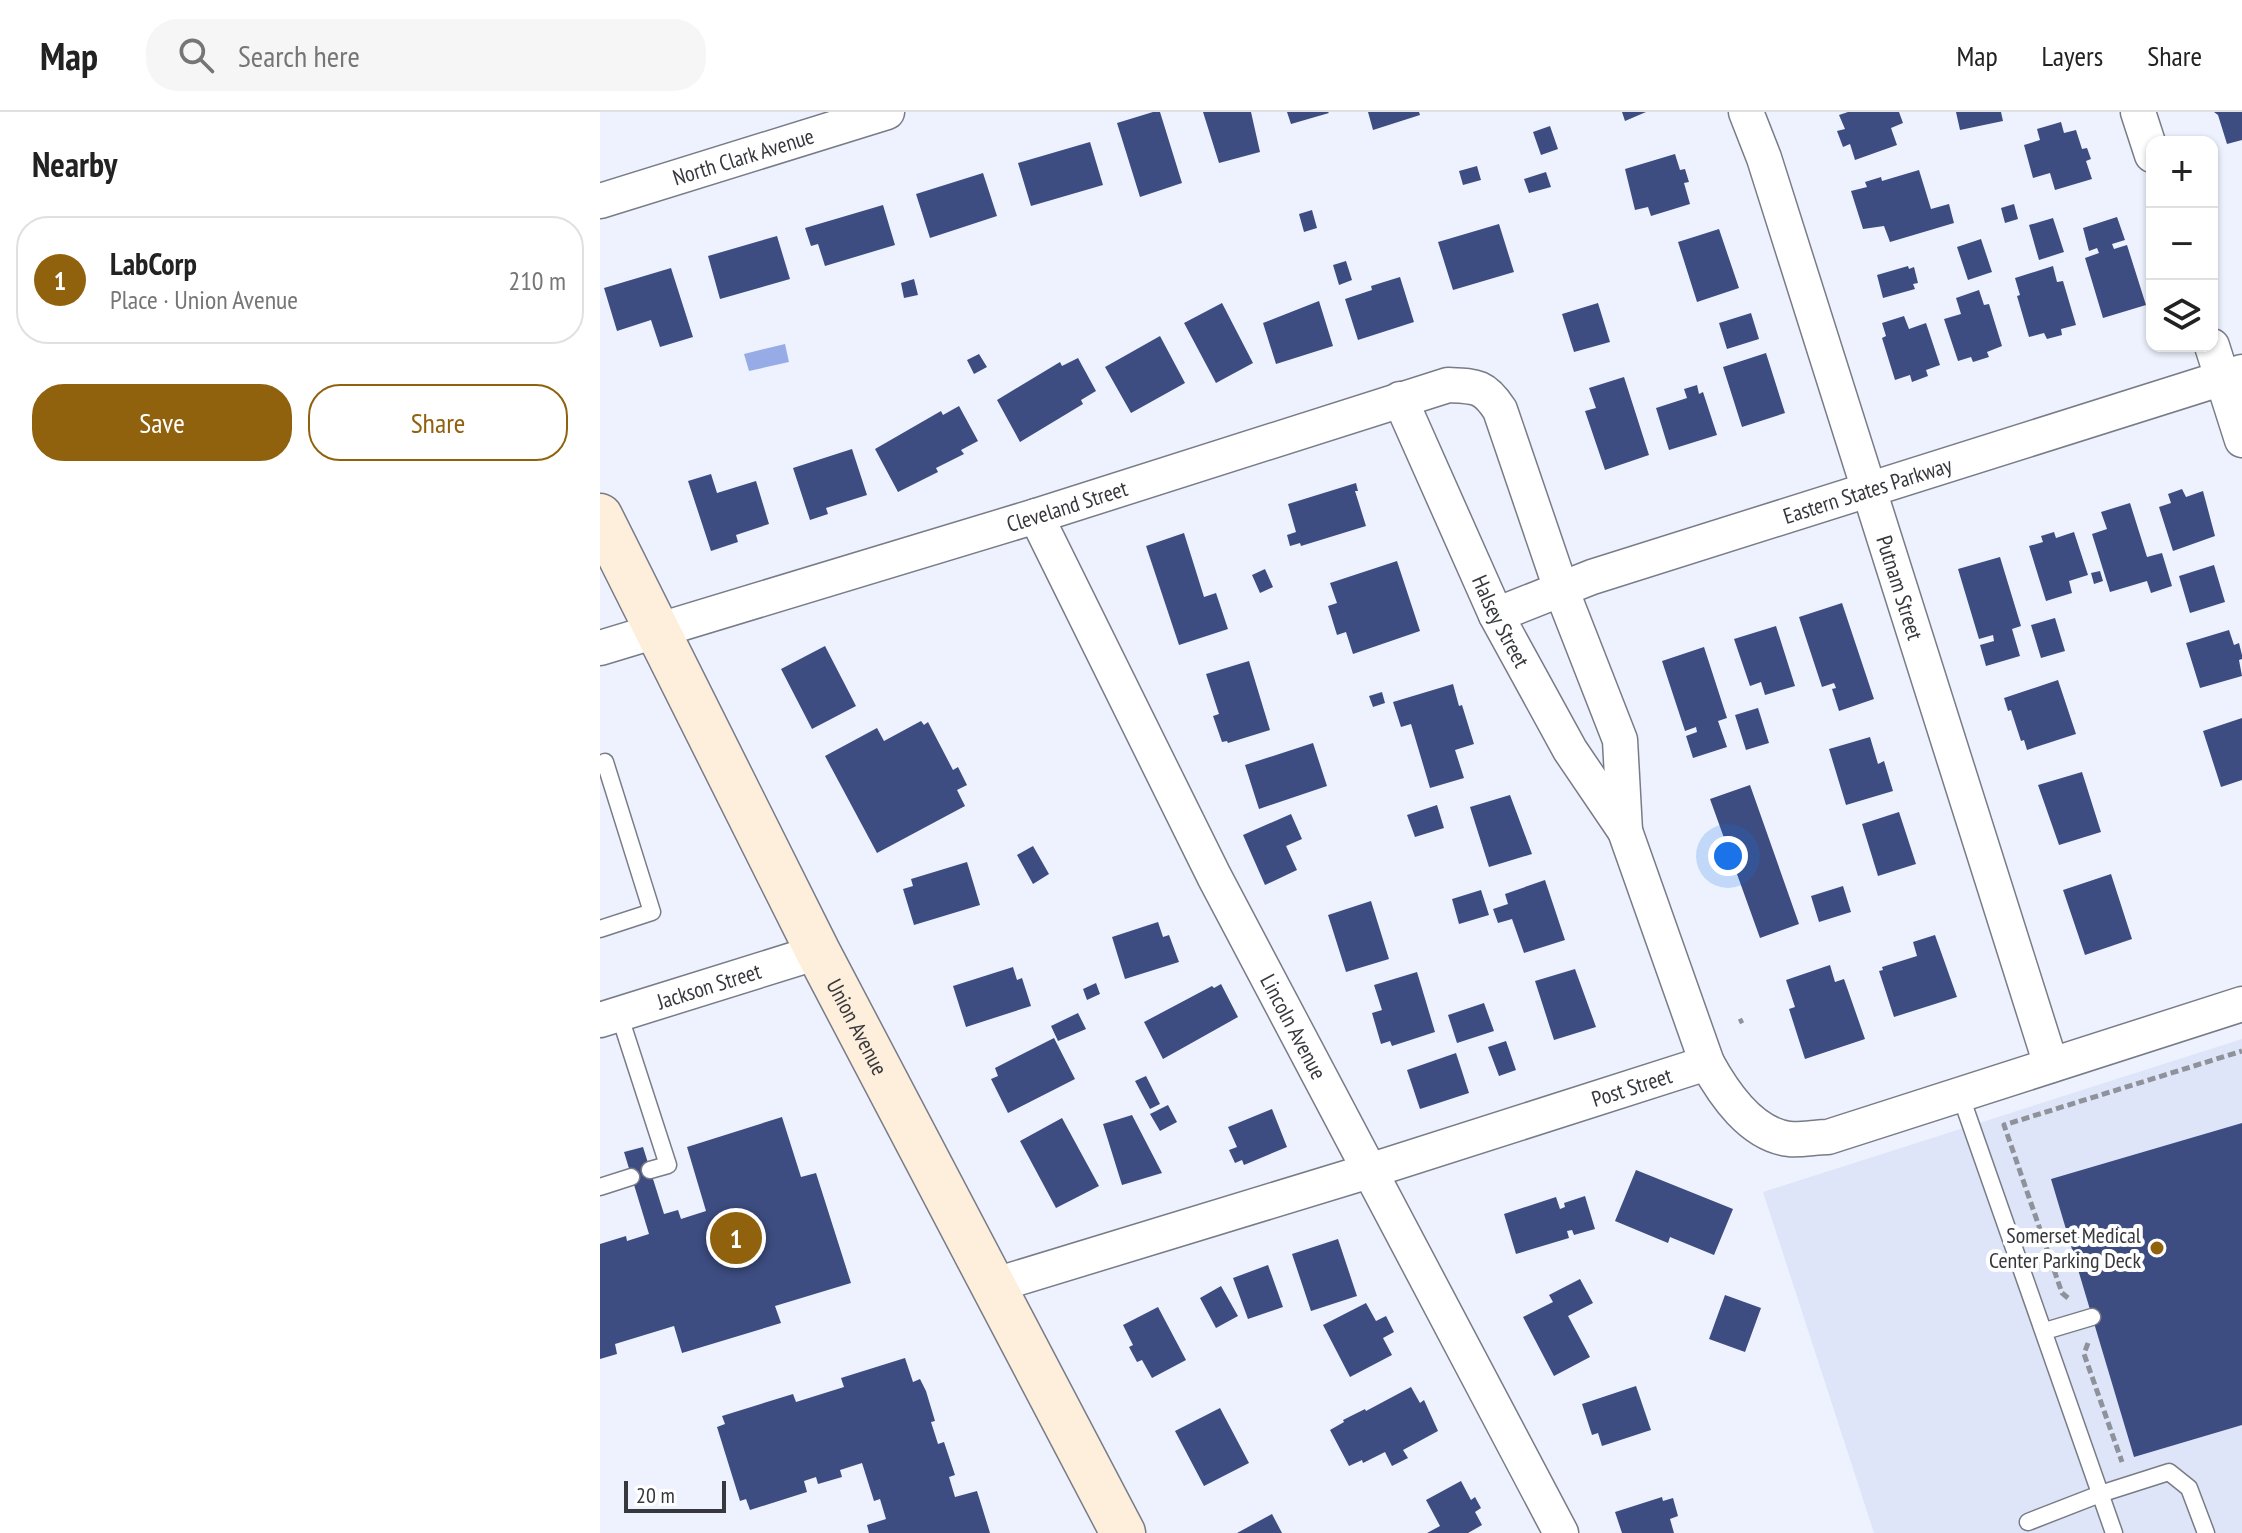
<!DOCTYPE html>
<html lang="en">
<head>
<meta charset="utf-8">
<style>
	body { margin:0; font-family:"PT Sans Narrow",sans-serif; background:#f6f6f6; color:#222 }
	.controls { position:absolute; right:24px; top:24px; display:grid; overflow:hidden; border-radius:16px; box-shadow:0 2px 6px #0004 }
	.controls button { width:72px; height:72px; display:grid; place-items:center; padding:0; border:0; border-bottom:2px solid #e0e0e0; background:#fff; color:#222; font:40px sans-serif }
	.scale { position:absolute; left:24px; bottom:20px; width:102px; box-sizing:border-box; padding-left:8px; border:4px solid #37383d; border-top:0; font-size:22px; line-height:28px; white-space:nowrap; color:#37383d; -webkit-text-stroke:6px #fff; paint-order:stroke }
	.you { position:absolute; left:1128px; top:744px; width:28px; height:28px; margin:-20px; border:6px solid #fff; border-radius:50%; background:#1a73e8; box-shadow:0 0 0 12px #1a73e833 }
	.badge { display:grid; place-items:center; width:52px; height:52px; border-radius:50%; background:#91620e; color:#fff; font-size:26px; font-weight:700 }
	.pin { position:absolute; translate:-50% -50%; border:4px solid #fff; box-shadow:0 2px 8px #0006 }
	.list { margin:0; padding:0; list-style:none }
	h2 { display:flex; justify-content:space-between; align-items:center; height:104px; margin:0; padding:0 32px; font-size:34px }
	h2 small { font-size:26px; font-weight:400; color:#767676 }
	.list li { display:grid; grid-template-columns:52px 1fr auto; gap:24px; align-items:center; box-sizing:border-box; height:128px; margin:0 16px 16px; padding:0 16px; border:2px solid #e0e0e0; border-radius:32px }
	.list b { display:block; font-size:30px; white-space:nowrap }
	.list p { margin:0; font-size:26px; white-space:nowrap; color:#767676 }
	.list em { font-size:26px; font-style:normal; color:#767676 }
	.actions { display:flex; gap:16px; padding:24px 32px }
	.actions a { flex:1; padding:18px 0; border:2px solid #91620e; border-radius:32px; text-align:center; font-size:28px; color:#91620e }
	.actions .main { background:#91620e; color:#fff }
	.icon { flex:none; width:44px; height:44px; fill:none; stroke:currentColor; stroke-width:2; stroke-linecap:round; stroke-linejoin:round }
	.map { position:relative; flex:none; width:1642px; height:1421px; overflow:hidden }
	header { display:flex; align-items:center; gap:48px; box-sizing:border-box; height:112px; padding:0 40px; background:#fff; border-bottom:2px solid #e0e0e0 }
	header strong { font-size:38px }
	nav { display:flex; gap:44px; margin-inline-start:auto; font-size:28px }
	.search { width:560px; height:72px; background:#f6f6f6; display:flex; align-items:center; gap:20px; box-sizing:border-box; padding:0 28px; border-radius:32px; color:#767676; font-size:30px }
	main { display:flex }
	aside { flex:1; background:#fff }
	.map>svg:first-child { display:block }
	.built { fill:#dee5f8 }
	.water { fill:#97ace7 }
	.building { fill:#3d4d81 }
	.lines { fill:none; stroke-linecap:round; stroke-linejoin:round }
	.lane-casing { stroke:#787c87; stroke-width:19 }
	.street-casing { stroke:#787c87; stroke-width:37 }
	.secondary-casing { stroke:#787c87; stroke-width:47 }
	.path { stroke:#8f929a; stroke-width:5; stroke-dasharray:8 4; stroke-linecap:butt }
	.lane { stroke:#fff; stroke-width:16 }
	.street { stroke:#fff; stroke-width:34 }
	.secondary { stroke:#fdefdb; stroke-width:44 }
	.poi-dot { fill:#91620e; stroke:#fff; stroke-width:3 }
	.labels { text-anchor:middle; stroke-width:8; stroke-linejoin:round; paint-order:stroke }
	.street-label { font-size:22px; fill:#37383d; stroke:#fff }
	.poi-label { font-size:22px; fill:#37383d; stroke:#fff; text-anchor:end }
</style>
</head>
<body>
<header>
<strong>Map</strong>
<div class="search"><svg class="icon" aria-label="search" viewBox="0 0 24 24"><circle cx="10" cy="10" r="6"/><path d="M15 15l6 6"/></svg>Search here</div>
<nav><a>Map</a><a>Layers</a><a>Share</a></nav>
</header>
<main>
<aside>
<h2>Nearby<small></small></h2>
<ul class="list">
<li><span class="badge">1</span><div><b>LabCorp</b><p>Place · Union Avenue</p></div><em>210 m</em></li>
</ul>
<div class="actions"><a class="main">Save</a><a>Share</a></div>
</aside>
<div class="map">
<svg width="1642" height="1421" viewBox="0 0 1642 1421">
	<rect width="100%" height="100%" fill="#edf2fe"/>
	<path class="built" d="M1642 927V1421H1274L1163 1080Z"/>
	<path class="water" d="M185 232 189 250 149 259 144 242Z"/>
	<path class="building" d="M553 0H560L582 71 540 85 517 11Z
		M603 0H651L660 40 619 51Z
		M687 0H728L729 1 691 12Z
		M768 0H819L820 3 773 18Z
		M1022 0H1046L1025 9Z
		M1248 0H1299L1303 11 1291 16 1297 33 1255 48 1250 32 1243 35 1237 19 1245 17 1239 3Z
		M1356 0H1401L1403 9 1360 18Z
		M1614 0H1642V28L1627 32 1618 3Z
		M1461 10 1464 21 1476 18 1482 37 1487 36 1491 47 1486 49 1492 67 1455 78 1450 61 1433 66 1424 33 1440 28 1437 17Z
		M950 14 958 37 941 43 933 20Z
		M490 30 503 73 431 94 418 51Z
		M1075 42 1080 58 1085 57 1089 70 1084 71 1090 92 1051 104 1048 95 1035 98 1025 57Z
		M877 54 881 68 863 73 859 59Z
		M1319 58 1331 97 1349 92 1354 111 1290 130 1284 114 1263 117 1251 79 1267 75 1265 70 1281 65 1282 69Z
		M946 60 951 75 929 81 924 67Z
		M383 61 397 104 330 126 316 82Z
		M1414 92 1418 107 1405 111 1401 96Z
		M283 93 295 133 225 154 218 132 211 134 205 116Z
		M712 98 717 116 704 120 699 102Z
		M1517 105 1525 128 1512 132 1514 137 1527 133 1546 193 1503 206 1485 146 1499 141 1497 136 1489 139 1483 116Z
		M1453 106 1464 140 1439 148 1429 113Z
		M899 112 914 160 853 178 838 130Z
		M1119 117 1139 176 1097 190 1078 130Z
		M177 124 190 167 120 187 108 144Z
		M1381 127 1392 160 1368 168 1357 135Z
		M746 149 752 168 739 173 733 153Z
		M1308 154 1309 157 1314 155 1318 171 1313 172 1315 177 1283 186 1277 163Z
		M1453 154 1457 170 1463 169 1476 213 1461 217 1462 223 1447 227 1444 221 1429 225 1417 184 1420 183 1415 166Z
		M71 156 93 225 60 235 51 208 17 219 4 176Z
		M800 165 814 210 758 228 745 187 772 178 771 174Z
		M314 167 318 183 304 186 301 171Z
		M1379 178 1384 193 1389 192 1402 234 1387 240 1389 245 1373 250 1371 245 1358 249 1344 207 1361 202 1356 186Z
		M719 189 733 234 676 252 663 211Z
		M622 191 653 251 616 271 584 211Z
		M998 191 1010 230 974 240 962 202Z
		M1151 201 1159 227 1127 237 1119 211Z
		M1304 204 1309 217 1326 211 1340 253 1326 258 1328 264 1312 270 1310 263 1295 268 1282 226 1286 224 1282 211Z
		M560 224 585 271 531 301 505 255Z
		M1166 241 1185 301 1142 315 1123 255Z
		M379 242 387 255 374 262 367 248Z
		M478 246 496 279 481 288 483 292 420 330 397 288 460 250 462 254Z
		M1024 265 1049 343 1005 358 985 299 996 296 989 276Z
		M1097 273 1099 282 1103 280 1117 323 1069 338 1056 296 1087 286 1084 277Z
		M359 294 378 329 361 338 364 342 336 356 338 360 298 380 275 337 341 299 343 303Z
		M252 337 267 383 226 396 228 402 210 408 193 356Z
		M111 362 117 381 156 369 169 412 136 423 138 430 111 439 88 369Z
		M756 371 758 379H755L766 414 701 434 700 431 690 434 687 423 696 420 688 392Z
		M1582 377 1586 385 1603 379 1615 424 1573 439 1559 395 1571 391 1568 382Z
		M1530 391 1547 445 1562 441 1572 474 1551 481 1547 469 1510 480 1492 422 1507 417 1501 400Z
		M1454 420 1456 426 1474 420 1488 463 1469 469 1472 481 1446 489 1429 434 1443 430 1441 424Z
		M584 421 604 485 616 481 628 517 579 533 546 434Z
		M1400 445 1421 514 1412 517 1420 544 1386 554 1380 533 1394 529 1393 523 1379 527 1358 457Z
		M797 449 820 519 753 542 746 520 737 523 728 494 737 491 730 471Z
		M1614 453 1625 490 1590 501 1579 464Z
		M665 457 673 475 660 481 652 463Z
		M1500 459 1503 469 1494 472 1491 461Z
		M1242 491 1274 587 1239 599 1232 577 1236 576 1234 571 1222 575 1199 505Z
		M1455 506 1465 539 1441 546 1431 513Z
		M1176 514 1195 574 1165 583 1161 570 1150 574 1134 527Z
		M1629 518 1634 533 1639 531 1642 543V547L1639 548 1642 564 1600 576 1586 531Z
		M225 534 256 594 212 617 181 557Z
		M1104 535 1127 606 1118 609 1127 635 1093 646 1086 624 1097 620 1096 615 1085 619 1062 549Z
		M649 549 670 618 628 631 627 629 622 630 613 604 619 602 606 562Z
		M1458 568 1476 622 1427 638 1424 628 1421 629 1411 598 1408 599 1404 586Z
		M853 572 859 594 862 593 874 632 855 638 864 666 830 676 811 612 801 615 793 590Z
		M782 580 785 591 773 595 769 584Z
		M1158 596 1169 631 1146 638 1135 603Z
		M1642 606V668L1621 675 1603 619Z
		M321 609 324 613 328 610 353 658 358 655 367 673 357 678 365 694 277 741 225 644 277 616 284 629Z
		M1270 625 1278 652 1284 649 1293 679 1246 693 1229 637Z
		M713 631 727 674 659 697 645 653Z
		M1482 660 1501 720 1459 733 1438 673Z
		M1150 673 1199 812 1160 826 1110 687Z
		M910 683 932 742 889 755 870 695Z
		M837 693 844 716 815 725 807 703Z
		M1299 700 1316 752 1278 764 1262 712Z
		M691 702 702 727 686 734 697 758 665 773 643 723Z
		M433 734 449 762 433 772 417 743Z
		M367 750 380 793 314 813 303 777 313 774 311 767Z
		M1511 762 1532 827 1485 843 1463 778Z
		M945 768 965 828 924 841 912 807 898 811 893 797 908 792 905 782Z
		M1243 774 1251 800 1219 810 1211 784Z
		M881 778 889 803 859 812 852 787Z
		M771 789 789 847 746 860 728 803Z
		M558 810 563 825 569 823 579 850 525 867 512 825Z
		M1335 823 1357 885 1294 905 1279 859 1283 858 1282 855 1317 844 1313 830Z
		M1230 853 1235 870 1244 867 1265 927 1205 947 1189 897 1195 895 1186 868Z
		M413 855 417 868 422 866 431 894 366 915 353 874Z
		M975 857 996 915 954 928 935 869Z
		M817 860 835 920 792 934 790 929 781 932 772 901 782 898 774 873Z
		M496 871 500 882 487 888 483 877Z
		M621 872 638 905 563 947 544 910 612 874 614 876Z
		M884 891 894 919 857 931 848 903Z
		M478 901 486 917 458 929 451 914Z
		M454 926 475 967 408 1001 391 967 398 964 395 956Z
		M906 929 916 958 899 964 888 935Z
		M856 941 869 981 820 997 807 958Z
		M546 964 560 992 550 997 535 969Z
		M568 993 577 1010 560 1019 550 1002Z
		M672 997 687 1035 644 1053 642 1048 635 1051 629 1038 637 1035 628 1015Z
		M532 1003 562 1061 522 1073 503 1012Z
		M182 1005 201 1065 216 1061 251 1171 175 1194 181 1211 82 1241 74 1214 15 1232 17 1242 0 1247V1132L26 1124 27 1129 49 1122 24 1040 43 1035 64 1102 78 1098 81 1107 106 1099 87 1035Z
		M462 1006 499 1074 456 1096 420 1029Z
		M1642 1011V1313L1534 1345 1451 1067Z
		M1036 1058 1133 1097 1114 1143 1070 1125 1068 1131 1015 1109Z
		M985 1084 995 1117 974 1123 972 1118 967 1119 969 1126 916 1142 904 1102 956 1085 960 1097 965 1095 964 1091Z
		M738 1127 757 1184 711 1199 692 1142Z
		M668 1153 683 1195 648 1207 633 1166Z
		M980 1167 993 1191 968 1204 990 1245 954 1264 923 1205 953 1190 949 1183Z
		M621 1174 638 1204 616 1216 600 1186Z
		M1125 1183 1161 1196 1145 1240 1109 1227Z
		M766 1191 776 1209 786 1204 794 1220 783 1226 792 1243 750 1265 723 1213Z
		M558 1195 586 1248 552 1266 542 1248 537 1250 529 1235 533 1233 523 1213Z
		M305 1246 313 1270 320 1267 326 1279 335 1309 331 1310 338 1332 344 1330 355 1363 349 1365 355 1385 377 1379 390 1421H269L267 1413 286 1407 280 1387 274 1389 262 1351 240 1358 242 1365 218 1372 216 1365 204 1369 207 1380 150 1398 146 1387 140 1389 117 1315 125 1312 122 1304 193 1282 196 1290 244 1275 241 1266Z
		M1036 1274 1051 1318 1002 1334 998 1321 992 1323 982 1292Z
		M811 1275 820 1291 824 1288 838 1319 803 1338 808 1346 792 1354 785 1340 763 1351 762 1348 749 1354 730 1318 744 1310 743 1308 765 1297 766 1299Z
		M620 1296 649 1351 604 1374 575 1319Z
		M861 1369 871 1388 875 1385 881 1396 875 1400 882 1413 868 1421H827L840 1414 826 1388Z
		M1062 1385 1063 1389 1073 1386 1078 1404 1070 1407 1074 1421H1022L1015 1400Z
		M672 1402 682 1421H637Z"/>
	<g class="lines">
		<g class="lane-casing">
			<path id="lane" d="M0 817 52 800 5 650
				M19 902 68 1053 50 1058
				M1360 982 1514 1421
				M0 1075 31 1065
				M1445 1219 1492 1205
				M1428 1410 1500 1382 1569 1360 1589 1376 1606 1421"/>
		</g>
		<g class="street-casing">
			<g id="street">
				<path id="s1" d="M1146 0 1164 46 1451 953"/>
				<path d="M1538 0 1552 43"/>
				<path id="s2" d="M0 89 287 0"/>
				<path d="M1612 234 1642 328"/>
				<path id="s3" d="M800 287 896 503 970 638 1025 719 1107 951C1124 982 1151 1022 1189 1027 1202 1028 1216 1025 1228 1025L1642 892"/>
				<path id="s4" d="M436 404 614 764 961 1421"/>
				<path id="s5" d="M896 503 992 465 1642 260"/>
				<path id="s6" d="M0 536 436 404 848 273C875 274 884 273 900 298L961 477 1020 628 1025 719"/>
				<path id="s7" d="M0 908 218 840"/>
				<path id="s8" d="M392 1174 769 1059 1107 951"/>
			</g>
		</g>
		<g class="secondary-casing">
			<g id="secondary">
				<path id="s9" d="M0 404 218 840 523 1421"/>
			</g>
		</g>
		<path class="path" d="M1139 910 1143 908
			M1468 1186 1462 1181 1404 1013 1642 939
			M1488 1231 1484 1242 1522 1350"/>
		<use href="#lane" class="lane"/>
		<use href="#street" class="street"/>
		<use href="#secondary" class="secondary"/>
	</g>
	<circle class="poi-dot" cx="1557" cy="1136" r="8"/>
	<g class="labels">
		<g class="street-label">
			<text dy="8" stroke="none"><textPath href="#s2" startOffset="150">North Clark Avenue</textPath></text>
			<text dy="8" stroke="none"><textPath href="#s5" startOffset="392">Eastern States Parkway</textPath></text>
			<text dy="8" stroke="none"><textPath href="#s6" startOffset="488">Cleveland Street</textPath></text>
			<text dy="8" stroke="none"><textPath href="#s1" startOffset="500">Putnam Street</textPath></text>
			<text dy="8" stroke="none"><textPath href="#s3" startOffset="244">Halsey Street</textPath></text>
			<text dy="8" stroke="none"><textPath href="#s7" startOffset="114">Jackson Street</textPath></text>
			<text dy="8" stroke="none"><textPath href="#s9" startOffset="572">Union Avenue</textPath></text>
			<text dy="8" stroke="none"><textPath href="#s4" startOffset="572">Lincoln Avenue</textPath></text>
			<text dy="8" stroke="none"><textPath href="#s8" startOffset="670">Post Street</textPath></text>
		</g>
		<g class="poi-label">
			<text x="1541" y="1131">Somerset Medical<tspan x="1541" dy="25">Center Parking Deck</tspan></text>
		</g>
	</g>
</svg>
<div class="controls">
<button>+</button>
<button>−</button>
<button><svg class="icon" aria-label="layers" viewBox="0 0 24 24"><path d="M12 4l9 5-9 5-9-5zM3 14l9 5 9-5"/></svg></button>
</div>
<div class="scale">20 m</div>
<div class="you"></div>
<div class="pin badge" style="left:136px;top:1126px">1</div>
</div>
</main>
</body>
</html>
